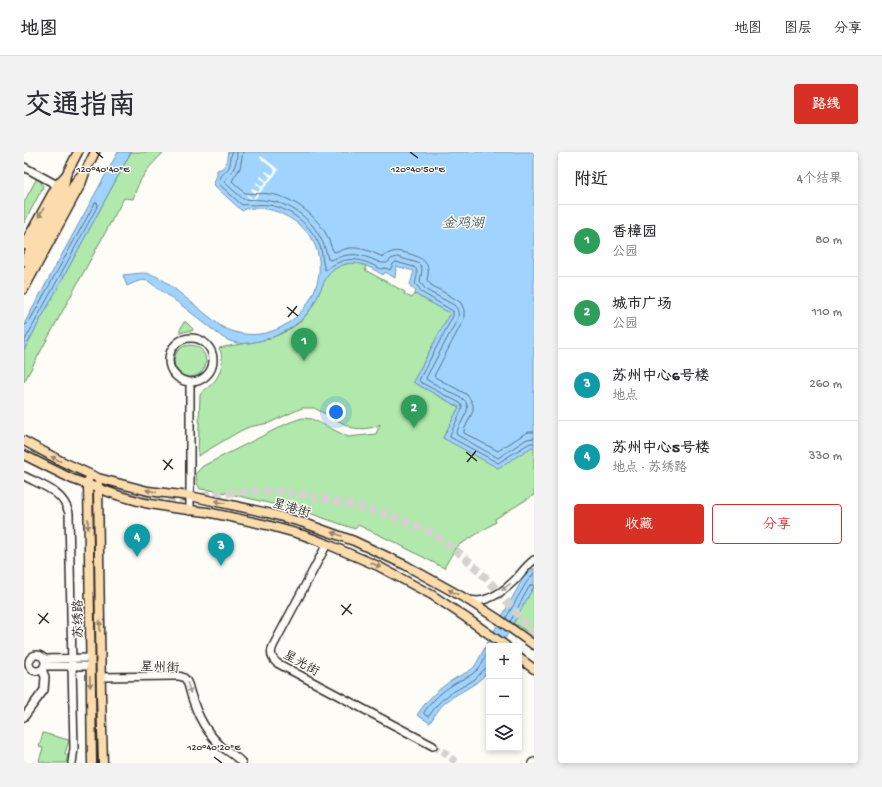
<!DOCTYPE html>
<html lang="zh">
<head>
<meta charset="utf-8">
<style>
	body { margin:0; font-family:"Gochi Hand","LXGW WenKai TC",sans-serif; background:#f2f2f3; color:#2b2b33 }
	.controls { position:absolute; right:12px; bottom:12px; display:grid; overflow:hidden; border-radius:4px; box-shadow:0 2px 6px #0003 }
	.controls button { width:36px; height:36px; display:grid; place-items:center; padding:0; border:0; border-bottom:1px solid #e1e1e2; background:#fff; color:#2b2b33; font:20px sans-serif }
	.you { position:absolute; left:312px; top:260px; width:14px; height:14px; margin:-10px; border:3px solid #fff; border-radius:50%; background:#1a73e8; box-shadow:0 0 0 6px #1a73e833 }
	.badge { display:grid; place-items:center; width:26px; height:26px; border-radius:50%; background:#d93025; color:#fff; font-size:13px; font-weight:700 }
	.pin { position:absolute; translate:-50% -33px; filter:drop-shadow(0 1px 2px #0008) }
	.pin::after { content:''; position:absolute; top:21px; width:14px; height:12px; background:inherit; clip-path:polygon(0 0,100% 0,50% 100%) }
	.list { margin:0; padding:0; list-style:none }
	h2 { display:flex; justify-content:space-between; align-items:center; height:52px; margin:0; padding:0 16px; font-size:17px }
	h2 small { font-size:13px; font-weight:400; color:#7c7c81 }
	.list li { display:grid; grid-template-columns:26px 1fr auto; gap:12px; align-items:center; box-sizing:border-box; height:72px; padding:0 16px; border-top:1px solid #e1e1e2 }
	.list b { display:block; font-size:15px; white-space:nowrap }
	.list p { margin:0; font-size:13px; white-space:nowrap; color:#7c7c81 }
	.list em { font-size:13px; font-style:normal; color:#7c7c81 }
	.actions { display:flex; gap:8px; padding:12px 16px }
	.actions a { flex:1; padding:9px 0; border:1px solid #d93025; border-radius:4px; text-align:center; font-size:14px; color:#d93025 }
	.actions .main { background:#d93025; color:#fff }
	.icon { flex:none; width:22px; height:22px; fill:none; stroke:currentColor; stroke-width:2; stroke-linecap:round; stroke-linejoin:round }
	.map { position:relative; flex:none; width:510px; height:611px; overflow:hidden; border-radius:4px }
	header { display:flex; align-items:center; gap:24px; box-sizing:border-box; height:56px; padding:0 20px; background:#fff; border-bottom:1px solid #e1e1e2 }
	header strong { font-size:19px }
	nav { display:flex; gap:22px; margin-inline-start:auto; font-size:14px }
	.intro { display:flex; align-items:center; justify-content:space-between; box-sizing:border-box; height:96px; padding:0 24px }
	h1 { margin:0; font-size:28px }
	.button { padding:10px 18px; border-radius:4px; background:#d93025; color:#fff; font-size:14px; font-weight:700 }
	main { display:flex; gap:24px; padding:0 24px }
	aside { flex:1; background:#fff; border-radius:4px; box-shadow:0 2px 6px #0003 }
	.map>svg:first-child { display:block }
	.green { fill:#b1e8ab; stroke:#6e8a6b }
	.water { fill:#a0d4fe; stroke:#7190aa }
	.pier { fill:#fdfcf7 }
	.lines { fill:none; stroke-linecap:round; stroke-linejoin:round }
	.shore { stroke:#5a6f7f; stroke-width:1 }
	.minor-tunnel { stroke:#d3d2ce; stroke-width:7; stroke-dasharray:7 3.5; stroke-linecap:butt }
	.major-tunnel { stroke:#d3d2ce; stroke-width:8; stroke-dasharray:8 4; stroke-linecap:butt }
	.minor-casing { stroke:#2b2b2b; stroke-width:10 }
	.major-casing { stroke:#2b2b2b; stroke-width:11 }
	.minor { stroke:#fdfcf7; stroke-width:7 }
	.major { stroke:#fcdcac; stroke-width:8 }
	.oneway { fill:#94846c }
	.oneway2 { fill:#9e9e9b }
	.ticks { fill:none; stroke:#2b2b2b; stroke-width:1.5 }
	.labels { text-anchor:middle; stroke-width:3; stroke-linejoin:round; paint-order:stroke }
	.street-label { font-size:13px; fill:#2b2b2b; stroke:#fdfcf7 }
	.water-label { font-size:14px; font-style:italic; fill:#4e5e6a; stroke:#fdfcf7 }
	.ticks-label { font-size:10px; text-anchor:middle; fill:#2b2b2b; stroke:#fdfcf7; stroke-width:3; stroke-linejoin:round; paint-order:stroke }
</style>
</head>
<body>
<header>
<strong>地图</strong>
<nav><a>地图</a><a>图层</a><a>分享</a></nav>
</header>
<div class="intro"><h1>交通指南</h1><a class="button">路线</a></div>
<main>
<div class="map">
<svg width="510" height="611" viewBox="0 0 510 611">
	<rect width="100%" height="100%" fill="#fdfcf7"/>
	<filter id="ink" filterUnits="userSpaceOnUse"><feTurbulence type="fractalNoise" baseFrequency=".025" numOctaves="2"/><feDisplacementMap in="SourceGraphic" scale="8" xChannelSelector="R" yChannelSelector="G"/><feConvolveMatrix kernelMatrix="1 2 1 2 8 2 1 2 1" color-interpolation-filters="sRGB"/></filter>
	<g filter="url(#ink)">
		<path class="green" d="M107 0H140C124 16 116 24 109 47L100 46 0 230V198Z
			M13 26 17 30 19 35 0 71V50Z
			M327 111H334L342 114 341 118 381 140 380 142 388 146 391 142 426 161 389 230 435 255 419 286 508 295 510 296V343L471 367 472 370 432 395 420 416 372 391 334 373 331 377 282 360 194 339 176 337 173 331 172 321 179 314 264 271 278 266 288 267 324 285 352 282 356 272C350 277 333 278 326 275L290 256H278L245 271 225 275 216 279 174 304 176 243C179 238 184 236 188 232 197 223 201 207 195 196 223 190 247 191 272 173 280 167 287 158 291 149 297 138 300 122 312 116 317 113 322 112 327 111Z
			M160 170H162L169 177 168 179H163L156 181V178Z
			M150 209a16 16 0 1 1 32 0a16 16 0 1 1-32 0Z
			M510 434V485L495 474 489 472Z
			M19 581 45 588 41 602 44 603 42 611H22L15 609 19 596 15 595Z"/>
		<path class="water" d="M94 0H107L0 198V172Z
			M204 0H510V296L508 295 474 316 419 286 435 255 389 230 426 161 391 142 392 139 387 135 386 133 390 119 372 114 371 126 361 120 359 123C344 114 333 107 316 114 310 117 305 121 302 126 296 137 293 149 285 159 274 174 257 183 239 188 223 192 213 194 198 185L156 152 124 129C116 127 110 131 103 134L99 123C120 121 124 118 142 130L198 175C271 212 339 102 260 63 251 58 241 56 231 56 228 56 225 57 222 56L219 59 217 58 191 34 190 31 193 23V18C204 16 202 8 204 0Z
			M510 416V434L477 494H465C465 500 466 511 465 516 461 529 437 539 426 547 417 553 412 561 406 571L393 563C402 549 413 538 427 529 435 523 445 521 451 514L498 428 503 422Z"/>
		<path class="pier" d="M237 4 255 18 229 49 222 43 223 42 229 47 232 42 227 38 228 36 234 40 237 36 232 32 233 30 238 35 242 30 236 26 237 24 243 29 246 25 241 20 242 19 248 23 251 18 236 6Z"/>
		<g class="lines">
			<path class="shore" d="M208 0C208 2 207 4 206 6 206 8 207 11 206 13 203 21 196 20 195 32L218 53C221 52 224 53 227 53 233 53 239 52 245 53 268 57 287 74 296 94 299 102 298 111 301 118 304 117 307 114 311 112 329 103 341 109 357 117L361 116 366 118 369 112 372 110 390 115C396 119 392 126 391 132L395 136 397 140 429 159V164L395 228 396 230 436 251 438 254V257L426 283V285L474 311 506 291H510
				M213 0C213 6 212 14 208 19 206 23 202 25 200 30L219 47C228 48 237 47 246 49 277 54 298 78 304 107L306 108C319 104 328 100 342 105 350 107 355 112 363 111L367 107 373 105 394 111 397 114 398 118 396 130 402 138 430 153C434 157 435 161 434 166L402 226 403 228 439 247C443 250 444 254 443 259L432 281 433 283 474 306 503 287 510 286
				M219 0 216 16 208 29 221 41C229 42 237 41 246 42 268 45 289 61 301 80 305 86 306 94 310 100 315 99 320 97 325 96 338 95 348 100 359 105 370 97 374 99 386 102 401 107 407 112 403 128L407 133 433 148 437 151 440 158V167L410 224 411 225 442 242 447 248 449 253V259L440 278V281L474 299 500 282 505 280H510
				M0 173 3 172 5 170 71 51 73 50 74 53 0 190
				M482 466 502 431 510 421
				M486 470 505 435 507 433H510
				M465 497C461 504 458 514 452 519 446 525 437 527 430 532 418 539 408 549 400 560V562L403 564H405C407 561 410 557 412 554 423 541 438 536 451 527 456 523 459 516 465 515"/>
			<path class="minor-tunnel" d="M409 594 420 600 433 611"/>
			<path class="major-tunnel" d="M9 298C42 317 76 336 115 340
				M107 345C121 346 135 347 149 347 176 345 203 340 231 339 256 338 282 343 306 348 338 355 378 365 407 381 447 404 482 447 510 483"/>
			<g class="minor-casing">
				<path id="minor" d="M0 15 33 33
					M145 208a22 22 0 1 1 44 0a22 22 0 1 1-44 0Z
					M166 231V359
					M0 324C19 334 39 339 45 361L48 514 50 596 48 611
					M303 392 249 494C246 501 247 506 253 511L409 594
					M444 448C447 448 450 449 453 449 468 448 482 437 492 427 498 420 502 414 510 408
					M5 511a8 8 0 1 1 16 0a8 8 0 1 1-16 0Z
					M20 507 66 506
					M20 514H66
					M77 525 153 524C159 524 162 526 164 532 170 555 178 576 196 593 202 599 213 604 218 611
					M0 565 20 538 21 525 18 517
					M508 611 510 610"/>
			</g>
			<g class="major-casing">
				<path id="major" d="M0 93 33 33 42 23 54 0
					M0 109 40 35 42 23
					M0 124 52 29 59 21
					M0 137 57 32 62 18 71 0
					M0 289 37 309 74 326 124 339 166 344 244 361 280 371 330 389 381 413 444 448 474 467 510 493
					M0 303 48 327 96 344 121 351 149 356 183 360 243 373 279 383 303 392 354 414 408 443 441 465 482 494
					M64 329 68 611
					M74 333 77 543 79 611
					M495 506 510 517"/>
			</g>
			<use href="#minor" class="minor"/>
			<use href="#major" class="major"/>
		</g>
		<defs><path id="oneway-solid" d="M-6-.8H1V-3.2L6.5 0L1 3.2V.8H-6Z"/></defs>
		<g class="oneway">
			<use href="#oneway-solid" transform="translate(17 61) rotate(119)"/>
			<use href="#oneway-solid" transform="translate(32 307) rotate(-153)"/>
			<use href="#oneway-solid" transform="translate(127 339) rotate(-169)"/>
			<use href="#oneway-solid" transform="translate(196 350) rotate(-168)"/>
			<use href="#oneway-solid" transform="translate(64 372) rotate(89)"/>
			<use href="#oneway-solid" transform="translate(313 382) rotate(-159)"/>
			<use href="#oneway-solid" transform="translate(352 413) rotate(25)"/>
			<use href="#oneway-solid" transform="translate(429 440) rotate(-151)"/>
			<use href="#oneway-solid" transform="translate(76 474) rotate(-91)"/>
			<use href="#oneway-solid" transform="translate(66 530) rotate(89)"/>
		</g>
		<g class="oneway2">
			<use href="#oneway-solid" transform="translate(482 435) rotate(143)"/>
			<use href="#oneway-solid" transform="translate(165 536) rotate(73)"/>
		</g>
	</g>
	<path class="ticks" d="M72 0 79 6M386 0 394 6M263 155 274 164M264 165 273 154M442 300 453 309M139 308 149 317M443 310 452 299M140 318 148 307M317 453 328 462M14 462 25 471M318 463 327 452M15 472 24 461M190 605 198 611"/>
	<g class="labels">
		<g class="street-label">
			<text transform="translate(268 355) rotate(16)" y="5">星港街</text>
			<text transform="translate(53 467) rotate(-91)" y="5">苏绣路</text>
			<text transform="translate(278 510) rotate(29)" y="5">星光街</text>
			<text transform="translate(136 514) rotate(2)" y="5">星州街</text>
		</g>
		<g class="water-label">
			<text x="439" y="75">金鸡湖</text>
		</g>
	</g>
	<g class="ticks-label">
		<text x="79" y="20">120°40'40"E</text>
		<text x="394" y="20">120°40'50"E</text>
		<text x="190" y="598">120°40'20"E</text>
	</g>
</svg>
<div class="controls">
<button>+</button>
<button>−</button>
<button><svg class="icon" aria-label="layers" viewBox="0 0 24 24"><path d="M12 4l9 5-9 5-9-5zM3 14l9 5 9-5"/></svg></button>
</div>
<div class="you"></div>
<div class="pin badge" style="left:280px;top:209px;background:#2e9e5b">1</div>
<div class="pin badge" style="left:390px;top:276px;background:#2e9e5b">2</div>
<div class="pin badge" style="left:197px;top:414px;background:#0f9aa8">3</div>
<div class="pin badge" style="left:113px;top:405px;background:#0f9aa8">4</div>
</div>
<aside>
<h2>附近<small>4个结果</small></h2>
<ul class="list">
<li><span class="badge" style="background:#2e9e5b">1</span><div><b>香樟园</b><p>公园</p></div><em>80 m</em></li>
<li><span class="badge" style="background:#2e9e5b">2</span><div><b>城市广场</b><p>公园</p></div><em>110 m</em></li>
<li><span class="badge" style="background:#0f9aa8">3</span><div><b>苏州中心6号楼</b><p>地点</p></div><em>260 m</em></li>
<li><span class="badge" style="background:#0f9aa8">4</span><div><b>苏州中心5号楼</b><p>地点 · 苏绣路</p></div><em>330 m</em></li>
</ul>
<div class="actions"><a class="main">收藏</a><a>分享</a></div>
</aside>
</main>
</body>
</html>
